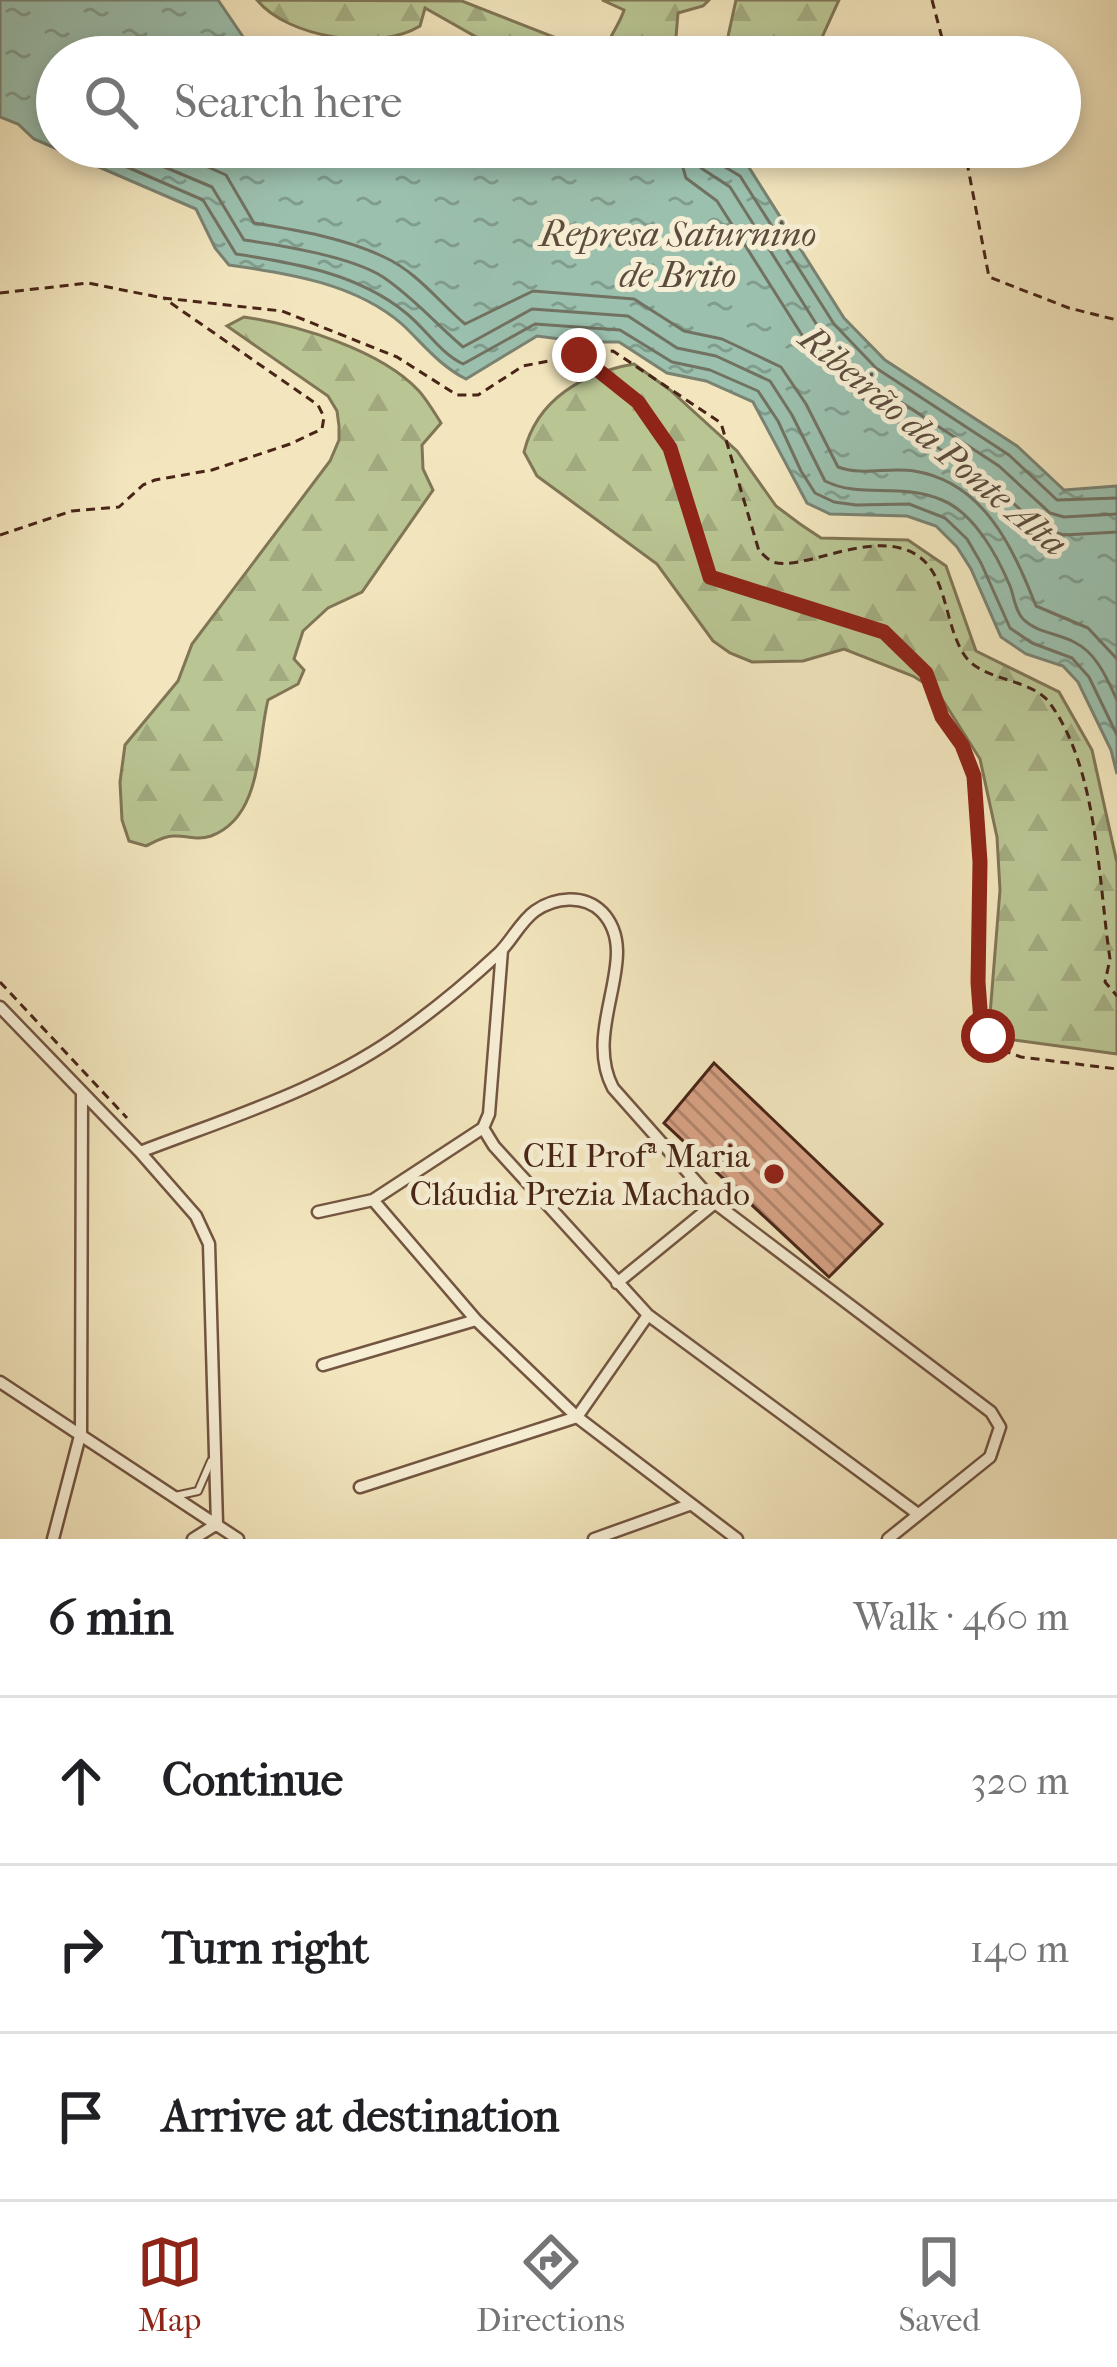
<!DOCTYPE html>
<html lang="en">
<head>
<meta charset="utf-8">
<style>
	body { margin:0; font-family:"IM FELL French Canon",serif; background:#f2f2f2; color:#202124 }
	.stop { position:absolute; width:36px; height:36px; margin:-27px; border:9px solid #8f2418; border-radius:50%; background:#fff }
	.stop.end { background:#8f2418; border-color:#fff; box-shadow:0 3px 12px #0008 }
	.list { margin:0; padding:0; list-style:none }
	h2 { display:flex; justify-content:space-between; align-items:center; height:156px; margin:0; padding:0 48px; font-size:51px }
	h2 small { font-size:39px; font-weight:400; color:#757577 }
	.list li { display:grid; grid-template-columns:78px 1fr auto; gap:36px; align-items:center; box-sizing:border-box; height:168px; padding:0 48px; border-top:3px solid #e0e0e0 }
	.list b { display:block; font-size:45px; white-space:nowrap }
	.list em { font-size:39px; font-style:normal; color:#757577 }
	.icon { flex:none; width:66px; height:66px; fill:none; stroke:currentColor; stroke-width:2; stroke-linecap:round; stroke-linejoin:round }
	.map { position:relative; flex:none; width:1117px; height:1539px; overflow:hidden }
	.search { position:absolute; background:#fff; box-shadow:0 6px 18px #0003; left:36px; right:36px; top:36px; height:132px; display:flex; align-items:center; gap:30px; box-sizing:border-box; padding:0 42px; border-radius:66px; color:#757577; font-size:45px }
	.sheet { height:660px; background:#fff }
	nav { display:flex; justify-content:space-around; align-items:center; box-sizing:border-box; height:168px; border-top:3px solid #e0e0e0; background:#fff; font-size:33px; color:#757577 }
	nav a { display:grid; justify-items:center; gap:6px }
	nav .on { color:#8f2418 }
	.map>svg:first-child { display:block }
	.forest { fill:url(#forest-firs); stroke:#807555; stroke-width:3 }
	.water { fill:url(#water-ripples); stroke:#7a8272; stroke-width:3 }
	.lines { fill:none; stroke-linecap:round; stroke-linejoin:round }
	.shore { stroke:#727262; stroke-width:3 }
	.building { fill:url(#building-back-hatch); stroke:#482517; stroke-width:3 }
	.lane-casing { stroke:#735541; stroke-width:10 }
	.street-casing { stroke:#735541; stroke-width:15 }
	.path { stroke:#482517; stroke-width:3; stroke-dasharray:9 6; stroke-linecap:butt }
	.lane { stroke:#f7efd5; stroke-width:6 }
	.street { stroke:#f7efd5; stroke-width:10 }
	.route { stroke:#8f2418; stroke-width:15 }
	.poi-dot { fill:#8f2418; stroke:#f7efd5; stroke-width:4.5 }
	.labels { text-anchor:middle; stroke-width:10; stroke-linejoin:round; paint-order:stroke }
	.poi-label { font-size:33px; fill:#482517; stroke:#f7efd5; text-anchor:end }
	.water-label { font-size:36px; font-style:italic; fill:#5d4c3d; stroke:#f7efd5 }
</style>
</head>
<body>
<div class="map">
<svg width="1117" height="1539" viewBox="0 0 1117 1539">
	<defs>
		<pattern id="forest-firs" width="22" height="20" patternUnits="userSpaceOnUse" patternTransform="scale(3)"><rect width="22" height="20" fill="#b9c593"/><path d="M5 1l3.5 6h-7zM16 11l3.5 6h-7z" fill="#a1a97e"/></pattern>
		<pattern id="water-ripples" width="26" height="14" patternUnits="userSpaceOnUse" patternTransform="scale(3)"><rect width="26" height="14" fill="#9bc0ae"/><path d="M2 4q2-2 4 0t4 0M15 11q2-2 4 0t4 0" fill="none" stroke="#809c8d"/></pattern>
		<pattern id="building-back-hatch" width="6" height="6" patternUnits="userSpaceOnUse" patternTransform="scale(3)"><rect width="6" height="6" fill="#d7a285"/><path d="M-1 5l2 2M0 0l6 6M5-1l2 2" fill="none" stroke="#b0846c"/></pattern>
	</defs>
	<rect width="100%" height="100%" fill="#f3e6be"/>
	<filter id="stains"><feTurbulence type="fractalNoise" baseFrequency=".00167" numOctaves="4"/><feColorMatrix values="0 0 0 0 .2 0 0 0 0 .09 0 0 0 0 .02 0 0 0 .5 -.17"/></filter>
	<radialGradient id="worn" r=".72"><stop offset=".6" stop-color="#630" stop-opacity="0"/><stop offset="1" stop-color="#630" stop-opacity=".3"/></radialGradient>
	<path class="forest" d="M257 0 462 1 559 39 592 57H499L485 42 425 8 420 26C378 52 288 38 257 0Z
		M602 0H709L703 6 678 13 675 49 686 57H605C605 40 619 27 624 10Z
		M736 0H839L818 46 802 57H710L727 41Z
		M244 317C298 325 381 350 419 391 427 400 434 412 441 423L422 445 423 469 433 490 362 592 328 608 303 631 294 659 304 670 298 684 268 700C257 743 263 817 211 836 196 841 187 835 173 836 164 836 154 842 146 846L129 841 122 820 120 782 125 745 178 681 192 644 330 461 339 440V426L337 411 328 396 227 326Z
		M634 364 670 390 737 451 776 506 800 524 821 538 908 540 946 566 976 651 1059 692 1092 750 1117 863V1054L1007 1039 995 1029 990 1015 1000 890 997 837 980 759 937 691 913 676 844 649 803 661 752 662 730 653 713 641 657 564 537 476 524 452C537 399 583 373 634 364Z"/>
	<path class="water" d="M0 0H218L248 44 267 57H57V147H713L748 166 844 318 885 360 1017 446 1064 490 1117 486V774L1111 750 1078 682 1063 666 1026 654 1001 637 971 569 957 547 936 526 907 516 830 514 807 503 753 402 706 381 667 373 619 342H583L537 336 466 379C440 366 424 345 403 325 357 284 288 273 229 265L215 248 196 209 34 139 18 124 0 117Z"/>
	<g class="lines">
		<path class="shore" d="M81 147 203 200 236 254C295 263 359 274 406 313 426 329 440 353 463 364L535 324 620 330 672 362 710 370 758 391 778 421 801 471 815 493 834 502 856 505 909 504 945 518 967 539 981 563 1010 628 1032 643 1072 658 1089 677 1117 735
			M117 147 212 187 244 240C281 245 352 257 383 277 413 297 436 324 463 347L532 309 628 316 677 348 716 356 770 381 792 415 825 481C861 499 900 482 942 500 974 513 997 555 1010 586 1014 596 1015 611 1023 619 1037 633 1057 633 1074 642 1097 653 1107 679 1117 700
			M163 147 226 175 254 223C296 230 345 238 384 257 417 272 439 302 465 324L533 291 634 299 684 331 722 339 781 367 806 404 838 467C862 476 888 467 914 471 984 482 1013 548 1036 606L1088 628 1117 659
			M677 147 686 178 717 201 807 343 854 393 987 480 1041 528 1064 535 1117 532
			M695 147 701 168 730 187 822 333 867 380 999 466 1050 513 1064 517 1117 514
			M710 147 715 161 740 176 834 324 876 368 1009 455 1057 500 1117 498"/>
	</g>
	<path class="building" d="M714 1063 882 1224 829 1277 664 1123Z"/>
	<g class="lines">
		<g class="lane-casing">
			<path id="lane" d="M175 1496 198 1491 211 1461"/>
		</g>
		<g class="street-casing">
			<path id="street" d="M502 950 489 1114 483 1128 494 1146 648 1315 918 1514
				M0 1007 140 1152 196 1216 209 1244 217 1524 193 1539
				M140 1152C231 1117 328 1088 407 1029 439 1006 470 980 499 953 512 940 521 921 535 911 555 897 584 894 602 912 644 956 581 1027 613 1088L715 1203 991 1412 1000 1427 990 1457 888 1539
				M373 1200 476 1320 577 1417 737 1539
				M318 1212 373 1200 483 1128
				M617 1283 715 1203
				M323 1365 476 1320
				M0 1382 238 1539
				M360 1487 577 1417 648 1315
				M53 1539 81 1432 82 1093
				M594 1539 689 1505"/>
		</g>
		<path class="path" d="M932 0 947 57
			M964 147 989 277 1069 308 1117 320
			M0 293 88 283 163 298 282 311 397 357 457 395H478L523 366 579 355 638 402 670 449 710 577 884 632 926 673 942 717 962 745 974 776 980 862 981 1022 999 1049 1021 1057 1117 1069
			M581 355 613 351 721 423 759 551C763 554 768 560 773 562 799 571 857 537 900 548 949 560 941 617 963 653 980 682 1029 677 1049 702 1098 768 1098 879 1110 959L1105 982 1117 996
			M0 535 72 511 119 507 143 485 155 480 212 470 290 444 322 429 324 417 318 405 165 299
			M0 982 127 1118"/>
		<use href="#lane" class="lane"/>
		<use href="#street" class="street"/>
	</g>
	<g class="lines">
		<path class="route" d="M579 355 638 402 670 448 710 577 884 632 926 673 942 717 962 745 974 776 980 862 978 982 981 1022 988 1036"/>
	</g>
	<circle class="poi-dot" cx="774" cy="1174" r="12"/>
	<g class="labels">
		<g class="poi-label">
			<text x="750" y="1167">CEI Profª Maria<tspan x="750" dy="38">Cláudia Prezia Machado</tspan></text>
		</g>
		<g class="water-label">
			<text x="678" y="246">Represa Saturnino<tspan x="678" dy="41">de Brito</tspan></text>
			<text transform="translate(934 440) rotate(40)" y="13">Ribeirão da Ponte Alta</text>
		</g>
	</g>
	<rect width="100%" height="100%" filter="url(#stains)"/>
	<rect width="100%" height="100%" fill="url(#worn)"/>
</svg>
<div class="stop" style="left:988px;top:1036px"></div>
<div class="stop end" style="left:579px;top:355px"></div>
<div class="search"><svg class="icon" aria-label="search" viewBox="0 0 24 24"><circle cx="10" cy="10" r="6"/><path d="M15 15l6 6"/></svg>Search here</div>
</div>
<section class="sheet">
<h2>6 min<small>Walk · 460 m</small></h2>
<ul class="list">
<li><svg class="icon" aria-label="ahead" viewBox="0 0 24 24"><path d="M12 20V5M6 11l6-6 6 6"/></svg><div><b>Continue</b></div><em>320 m</em></li>
<li><svg class="icon" aria-label="right" viewBox="0 0 24 24"><path d="M7 20v-9h11M14 6l5 5-5 5"/></svg><div><b>Turn right</b></div><em>140 m</em></li>
<li><svg class="icon" aria-label="arrive" viewBox="0 0 24 24"><path d="M6 21V4h12l-3 4 3 4H6"/></svg><div><b>Arrive at destination</b></div></li>
</ul>
</section>
<nav>
<a class="on"><svg class="icon" aria-label="map" viewBox="0 0 24 24"><path d="M3 6l6-2 6 2 6-2v14l-6 2-6-2-6 2zM9 4v14M15 6v14"/></svg>Map</a>
<a><svg class="icon" aria-label="directions" viewBox="0 0 24 24"><path d="M12 3l9 9-9 9-9-9zM9 14v-3h6M13 9l2 2-2 2"/></svg>Directions</a>
<a><svg class="icon" aria-label="saved" viewBox="0 0 24 24"><path d="M7 4h10v16l-5-4-5 4z"/></svg>Saved</a>
</nav>
</body>
</html>
